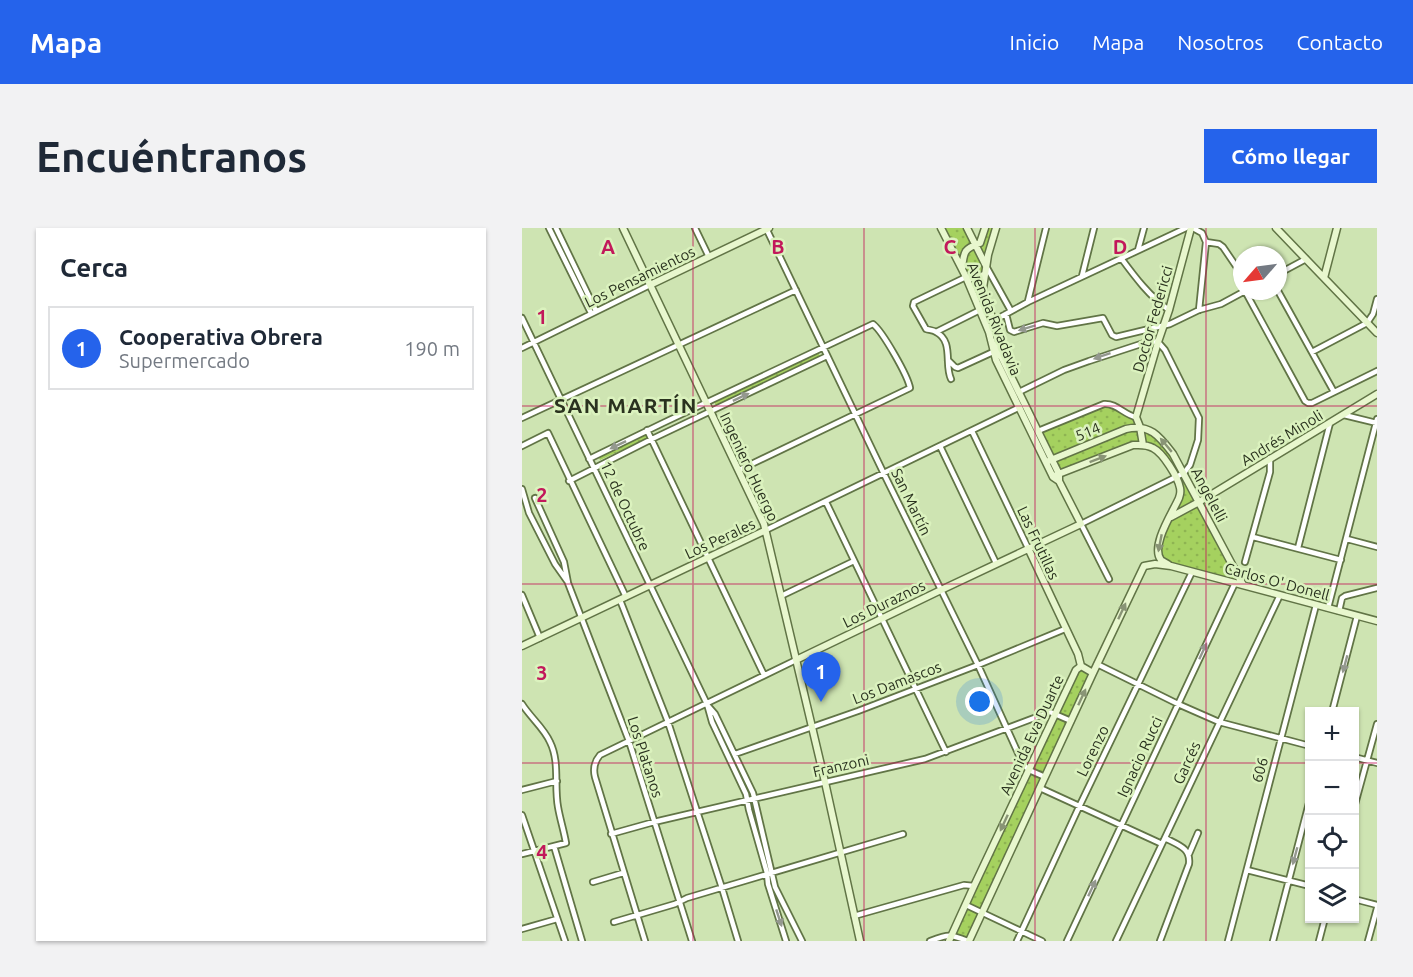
<!DOCTYPE html>
<html lang="es">
<head>
<meta charset="utf-8">
<style>
	body { margin:0; font-family:Ubuntu,sans-serif; background:#f2f2f3; color:#1f2937 }
	.controls { position:absolute; right:18px; bottom:18px; display:grid; overflow:hidden; border-radius:0px; box-shadow:0 2px 4px #0004 }
	.controls button { width:54px; height:54px; display:grid; place-items:center; padding:0; border:0; border-bottom:2px solid #e0e1e3; background:#fff; color:#1f2937; font:30px sans-serif }
	.compass { position:absolute; left:711px; top:18px; width:54px; height:54px; border-radius:50%; background:#fff; box-shadow:0 2px 4px #0004; rotate:242deg }
	.you { position:absolute; left:458px; top:474px; width:21px; height:21px; margin:-15px; border:4px solid #fff; border-radius:50%; background:#1a73e8; box-shadow:0 0 0 9px #1a73e833 }
	.badge { display:grid; place-items:center; width:39px; height:39px; border-radius:50%; background:#2563eb; color:#fff; font-size:20px; font-weight:700 }
	.pin { position:absolute; translate:-50% -50px; filter:drop-shadow(0 2px 3px #0008) }
	.pin::after { content:''; position:absolute; top:32px; width:21px; height:18px; background:inherit; clip-path:polygon(0 0,100% 0,50% 100%) }
	.list { margin:0; padding:0; list-style:none }
	h2 { display:flex; justify-content:space-between; align-items:center; height:78px; margin:0; padding:0 24px; font-size:26px }
	h2 small { font-size:20px; font-weight:400; color:#747a83 }
	.list li { display:grid; grid-template-columns:39px 1fr auto; gap:18px; align-items:center; box-sizing:border-box; height:84px; margin:0 12px 12px; padding:0 12px; border:2px solid #e0e1e3; border-radius:0px }
	.list b { display:block; font-size:22px; white-space:nowrap }
	.list p { margin:0; font-size:20px; white-space:nowrap; color:#747a83 }
	.list em { font-size:20px; font-style:normal; color:#747a83 }
	.icon { flex:none; width:33px; height:33px; fill:none; stroke:currentColor; stroke-width:2; stroke-linecap:round; stroke-linejoin:round }
	.map { position:relative; flex:none; width:855px; height:713px; overflow:hidden; border-radius:0px }
	header { display:flex; align-items:center; gap:36px; box-sizing:border-box; height:84px; padding:0 30px; background:#2563eb; color:#fff }
	header strong { font-size:28px }
	nav { display:flex; gap:33px; margin-inline-start:auto; font-size:21px }
	.intro { display:flex; align-items:center; justify-content:space-between; box-sizing:border-box; height:144px; padding:0 36px }
	h1 { margin:0; font-size:42px }
	.button { padding:15px 27px; border-radius:0px; background:#2563eb; color:#fff; font-size:21px; font-weight:700 }
	main { display:flex; gap:36px; padding:0 36px }
	aside { flex:1; background:#fff; border-radius:0px; box-shadow:0 2px 4px #0004 }
	.map>svg:first-child { display:block }
	.grass { fill:url(#grass-dots) }
	.lines { fill:none; stroke-linecap:round; stroke-linejoin:round }
	.street-casing { stroke:#617446; stroke-width:8 }
	.secondary-casing { stroke:#617446; stroke-width:9 }
	.street { stroke:#fff; stroke-width:4.5 }
	.secondary { stroke:#e8f7ce; stroke-width:6 }
	.oneway { fill:#94988f }
	.oneway2 { fill:#899476 }
	.grid { fill:none; stroke:#c2185b; stroke-width:1.5; stroke-opacity:0.55 }
	.labels { text-anchor:middle; stroke-width:5; stroke-linejoin:round; paint-order:stroke }
	.street-label { font-size:15px; fill:#2a321f; stroke:#dbf2be }
	.district-label { font-size:21px; font-weight:bold; letter-spacing:1.5px; fill:#2a321f; stroke:#dbf2be }
	.grid-label { font-size:20px; text-anchor:middle; font-weight:bold; fill:#c2185b; stroke:#dbf2be; stroke-width:5; stroke-linejoin:round; paint-order:stroke }
</style>
</head>
<body>
<header>
<strong>Mapa</strong>
<nav><a>Inicio</a><a>Mapa</a><a>Nosotros</a><a>Contacto</a></nav>
</header>
<div class="intro"><h1>Encuéntranos</h1><a class="button">Cómo llegar</a></div>
<main>
<aside>
<h2>Cerca<small></small></h2>
<ul class="list">
<li><span class="badge">1</span><div><b>Cooperativa Obrera</b><p>Supermercado</p></div><em>190 m</em></li>
</ul>
</aside>
<div class="map">
<svg width="855" height="713" viewBox="0 0 855 713">
	<defs>
		<pattern id="grass-dots" width="8" height="8" patternUnits="userSpaceOnUse" patternTransform="scale(1.5)"><rect width="8" height="8" fill="#a5d15f"/><path d="M2 2h.1M6 6h.1" fill="none" stroke="#8eb452" stroke-width="1.8" stroke-linecap="round"/></pattern>
	</defs>
	<rect width="100%" height="100%" fill="#cee4b2"/>
	<path class="grass" d="M419 0H445L453 16 458 15 463 0H474L461 60 476 120 516 203 586 175 611 189 618 199 644 217 721 357 640 332 636 322 657 270 658 259 638 226 621 217 531 249 474 132 467 104Z
		M295 123 298 128 194 178 192 173Z
		M124 205 127 210 78 232 76 228Z
		M556 440 571 445 447 713H427Z"/>
	<g class="lines">
		<g class="street-casing">
			<path id="street" d="M27 0 69 85
				M34 0 74 83
				M173 0 187 29
				M244 0 362 246 456 437 501 536 507 542 523 549
				M671 0 680 5 684 14 697 16 701 19 720 47
				M616 22 622 0
				M599 30C613 49 628 69 647 82
				M464 38 489 83
				M756 46 784 31
				M560 48 572 0
				M723 63 783 173 786 175H790L855 143
				M756 63 812 164
				M506 73 524 0
				M677 82 684 14
				M484 86 488 102 492 104 521 95 535 98 581 90 590 107 594 109 648 96 677 82 699 76 723 63
				M0 90 185 476 190 494 224 566 227 582 245 645 246 656 264 713
				M471 93 506 74 664 0
				M414 104 458 82
				M0 120 128 57
				M790 124 845 95 851 86 855 71
				M426 132 433 139 436 140 471 124
				M429 151C422 137 432 113 414 104 411 102 407 102 404 101L391 78 392 74 444 49
				M497 164 542 142 567 133 628 113 636 114 643 122 677 190 676 212 668 237 662 245 559 296 587 351
				M822 187 855 195
				M0 190 274 62
				M125 202 242 447
				M450 203 506 320
				M516 203 582 176C595 175 602 187 614 189
				M0 218 26 205 104 369
				M418 218 474 335
				M67 231 141 195 351 96C361 104 386 148 388 160L217 242
				M47 253 130 211 305 128
				M0 261 7 285 33 336 45 353
				M13 270 42 334 46 355 107 513 170 713
				M304 274 424 524
				M244 302 498 179
				M731 309 819 332
				M825 311 855 319
				M776 320 808 195
				M723 334 748 244V230
				M0 367 18 410
				M259 368 332 333
				M98 372 146 494 200 660 216 713
				M806 380 855 191
				M817 383 820 370 823 368 855 360
				M575 436 656 476 697 494 788 518
				M0 476C8 489 22 500 28 514 38 534 32 557 36 579 38 591 42 603 44 615L0 626
				M186 478 193 486 231 565 253 659 280 713
				M810 484 835 388
				M213 526 336 483 456 437 543 401
				M832 529 855 535
				M518 560 640 616
				M0 562 35 553
				M832 580 855 496
				M0 587 43 713
				M89 606 132 594 403 531 528 484 549 493
				M32 618 60 713
				M667 626 676 605
				M725 642 788 658
				M71 654 101 645
				M832 671 855 677
				M444 677 520 713
				M332 688 442 657 452 658
				M92 694 153 676 165 670 381 606
				M0 701 35 691
				M123 713 73 549C71 541 72 534 78 527L274 432
				M408 713C427 706 427 706 446 713
				M495 713 557 579 670 344
				M545 713 713 355
				M594 713 758 367
				M638 713 667 636C669 620 656 617 643 610
				M706 713 794 377
				M751 713 788 571
				M797 713 803 690
				M846 713 855 680"/>
		</g>
		<g class="secondary-casing">
			<path id="secondary" d="M101 0 242 296 303 554 338 713
				M419 0 444 49 467 104 474 132 531 249 537 253
				M445 0 464 38
				M754 0 855 105
				M440 40C442 23 442 21 458 15L463 0
				M444 49 454 51 463 46
				M802 50 815 0
				M128 57 247 0
				M621 217 618 199 614 189 636 114 647 82 669 0
				M524 234 604 201C628 195 638 209 651 226L721 357
				M534 247 611 217C618 217 624 216 631 220 641 225 656 249 658 260 659 265 658 266 657 270 651 284 628 318 639 332 640 333 646 336 647 337
				M649 289 677 274 855 166
				M506 320 556 426 559 438
				M0 418 244 302
				M274 432 419 362 559 296 537 253V246L477 124 474 101 462 66 461 60 466 27 474 0
				M427 713 452 658 554 442 559 438 571 445
				M447 713 571 445 622 338 633 336 649 338 855 393"/>
		</g>
		<use href="#street" class="street"/>
		<use href="#secondary" class="secondary"/>
	</g>
	<defs><path id="oneway-solid" d="M-6-.8H1V-3.2L6.5 0L1 3.2V.8H-6Z" transform="scale(1.5)"/></defs>
	<g class="oneway">
		<use href="#oneway-solid" transform="translate(505 100) rotate(163)"/>
		<use href="#oneway-solid" transform="translate(580 128) rotate(161)"/>
		<use href="#oneway-solid" transform="translate(219 169) rotate(-25)"/>
		<use href="#oneway-solid" transform="translate(96 217) rotate(154)"/>
		<use href="#oneway-solid" transform="translate(681 423) rotate(-65)"/>
		<use href="#oneway-solid" transform="translate(823 436) rotate(105)"/>
		<use href="#oneway-solid" transform="translate(773 628) rotate(105)"/>
		<use href="#oneway-solid" transform="translate(570 660) rotate(-65)"/>
		<use href="#oneway-solid" transform="translate(257 690) rotate(72)"/>
	</g>
	<g class="oneway2">
		<use href="#oneway-solid" transform="translate(644 217) rotate(-130)"/>
		<use href="#oneway-solid" transform="translate(576 231) rotate(-21)"/>
		<use href="#oneway-solid" transform="translate(638 315) rotate(101)"/>
		<use href="#oneway-solid" transform="translate(600 383) rotate(-65)"/>
		<use href="#oneway-solid" transform="translate(560 469) rotate(-65)"/>
		<use href="#oneway-solid" transform="translate(482 595) rotate(115)"/>
	</g>
	<path class="grid" d="M171 0V713M342 0V713M513 0V713M684 0V713M0 178H855M0 356H855M0 535H788M832 535H855"/>
	<g class="labels">
		<g class="street-label">
			<text transform="translate(118 49) rotate(-26)" y="5">Los Pensamientos</text>
			<text transform="translate(472 91) rotate(68)" y="5">Avenida Rivadavia</text>
			<text transform="translate(631 91) rotate(-74)" y="5">Doctor Federicci</text>
			<text transform="translate(566 204) rotate(-22)" y="5">514</text>
			<text transform="translate(760 210) rotate(-31)" y="5">Andrés Minoli</text>
			<text transform="translate(227 239) rotate(65)" y="5">Ingeniero Huergo</text>
			<text transform="translate(687 267) rotate(62)" y="5">Angelelli</text>
			<text transform="translate(389 274) rotate(64)" y="5">San Martín</text>
			<text transform="translate(103 278) rotate(65)" y="5">12 de Octubre</text>
			<text transform="translate(198 311) rotate(-25)" y="5">Los Perales</text>
			<text transform="translate(516 315) rotate(65)" y="5">Las Frutillas</text>
			<text transform="translate(755 354) rotate(15)" y="5">Carlos O' Donell</text>
			<text transform="translate(362 376) rotate(-26)" y="5">Los Duraznos</text>
			<text transform="translate(375 455) rotate(-21)" y="5">Los Damascos</text>
			<text transform="translate(510 507) rotate(-65)" y="5">Avenida Eva Duarte</text>
			<text transform="translate(571 523) rotate(-64)" y="5">Lorenzo</text>
			<text transform="translate(123 529) rotate(72)" y="5">Los Platanos</text>
			<text transform="translate(618 529) rotate(-65)" y="5">Ignacio Rucci</text>
			<text transform="translate(665 535) rotate(-65)" y="5">Garcés</text>
			<text transform="translate(319 538) rotate(-13)" y="5">Franzoni</text>
			<text transform="translate(738 542) rotate(-75)" y="5">606</text>
		</g>
		<g class="district-label">
			<text x="104" y="185">SAN MARTÍN</text>
		</g>
	</g>
	<g class="grid-label">
		<text x="86" y="26">A</text>
		<text x="256" y="26">B</text>
		<text x="428" y="26">C</text>
		<text x="598" y="26">D</text>
		<text x="20" y="96">1</text>
		<text x="20" y="274">2</text>
		<text x="20" y="452">3</text>
		<text x="20" y="631">4</text>
	</g>
</svg>
<div class="controls">
<button>+</button>
<button>−</button>
<button><svg class="icon" aria-label="locate" viewBox="0 0 24 24"><circle cx="12" cy="12" r="6"/><path d="M12 2v4M12 18v4M2 12h4M18 12h4"/></svg></button>
<button><svg class="icon" aria-label="layers" viewBox="0 0 24 24"><path d="M12 4l9 5-9 5-9-5zM3 14l9 5 9-5"/></svg></button>
</div>
<svg class="compass" viewBox="-18 -18 36 36"><path d="M0-13l5 13h-10z" fill="#e53935"/><path d="M0 13l5-13h-10z" fill="#747a83"/></svg>
<div class="you"></div>
<div class="pin badge" style="left:299px;top:474px">1</div>
</div>
</main>
</body>
</html>
